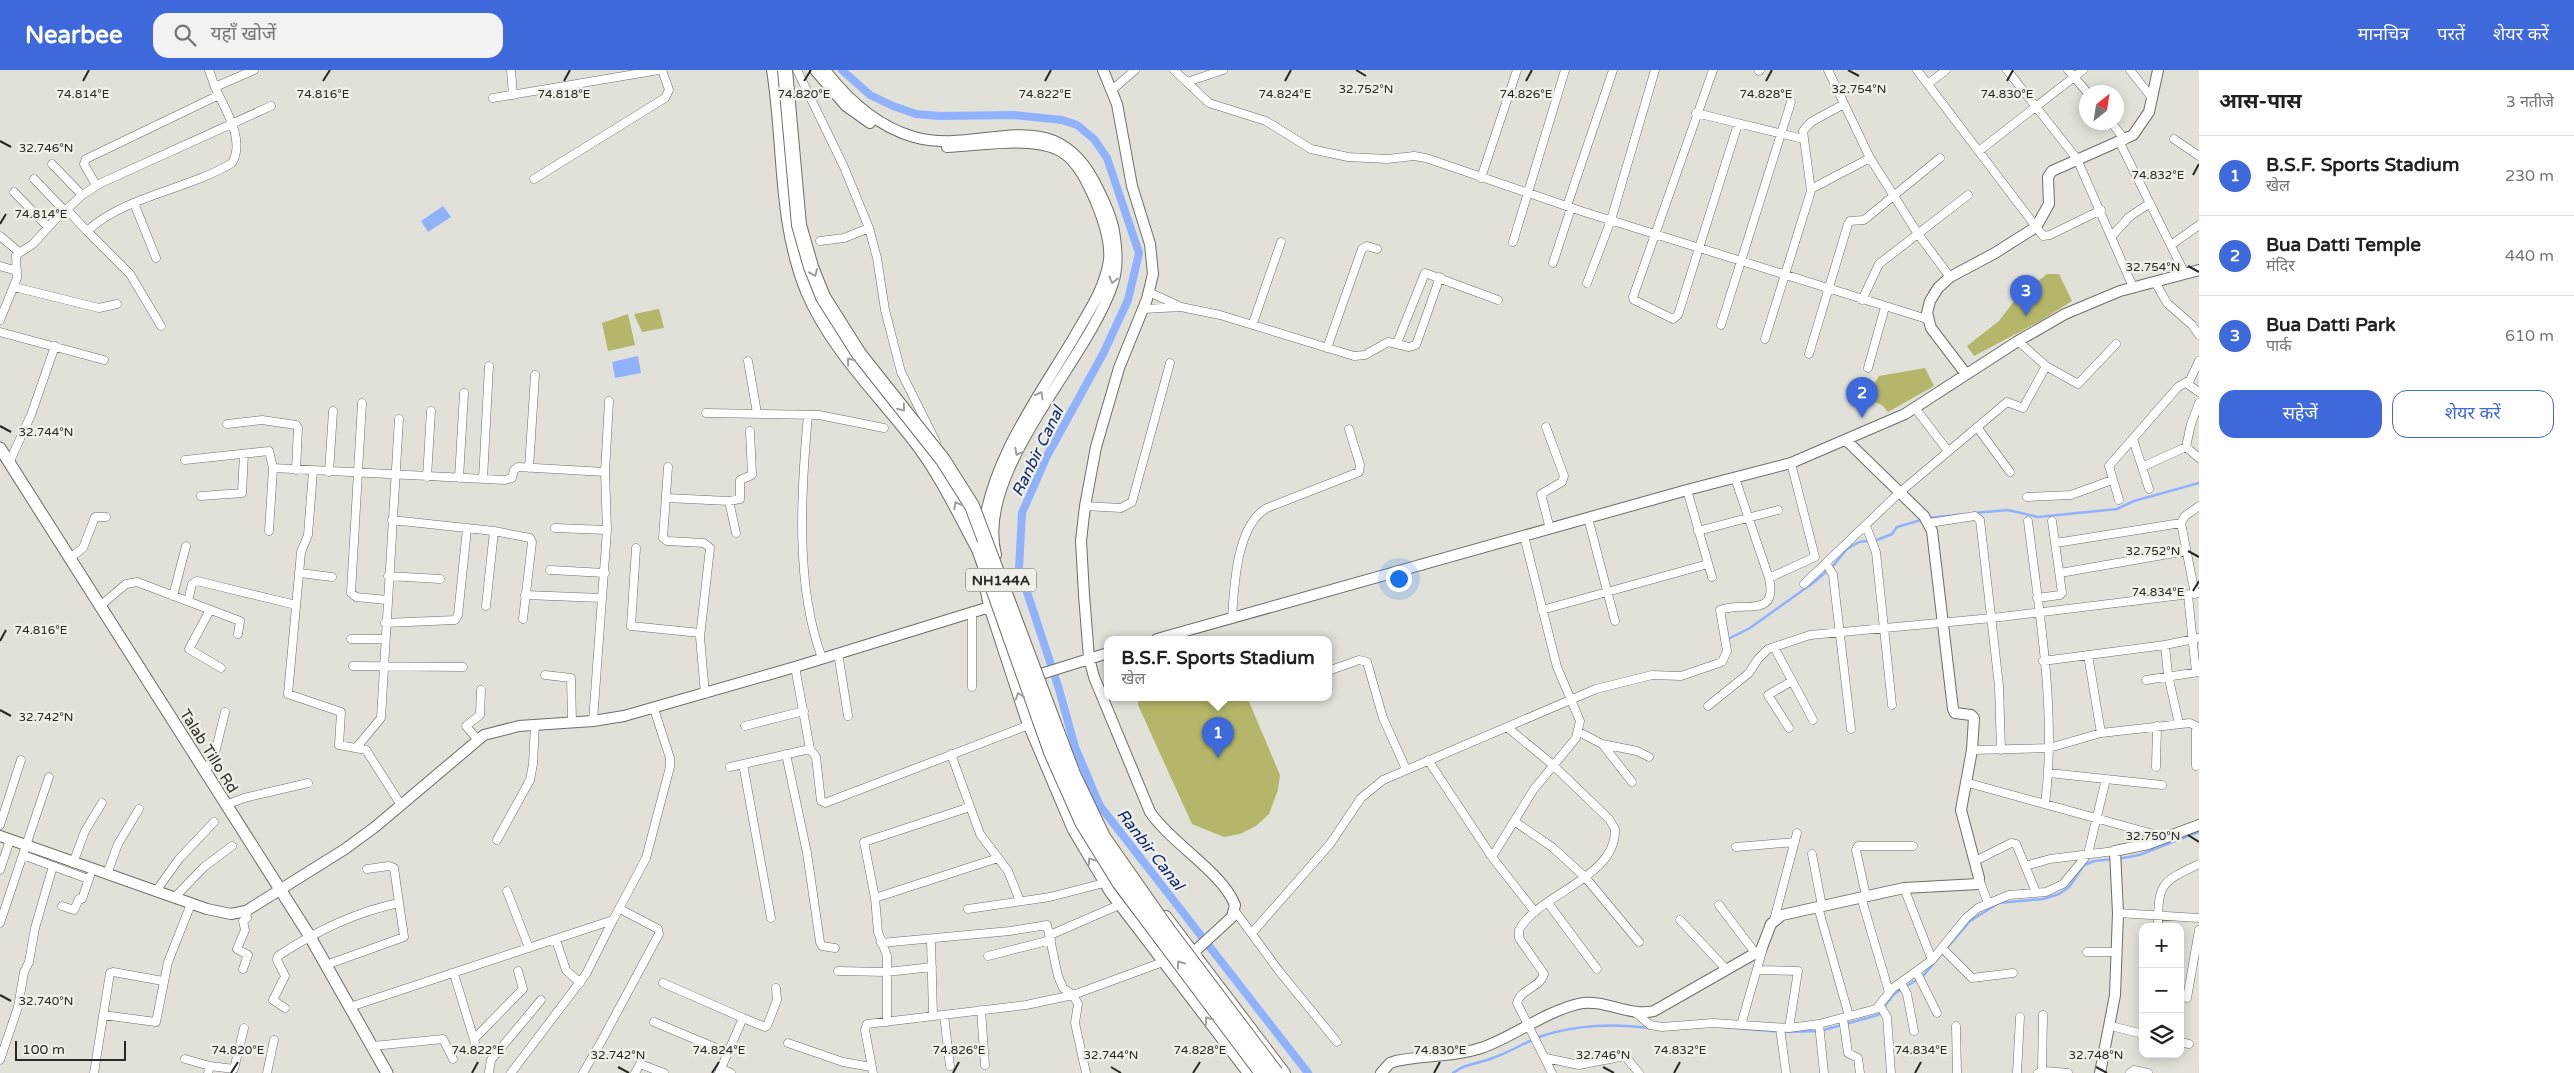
<!DOCTYPE html>
<html lang="hi">
<head>
<meta charset="utf-8">
<style>
	body { margin:0; font-family:"Varela Round","Noto Sans Devanagari",sans-serif; background:#f2f2f2; color:#202124 }
	.controls { position:absolute; right:15px; bottom:15px; display:grid; overflow:hidden; border-radius:10px; box-shadow:0 2px 12px #0003 }
	.controls button { width:45px; height:45px; display:grid; place-items:center; padding:0; border:0; border-bottom:1px solid #e0e0e0; background:#fff; color:#202124; font:25px sans-serif }
	.compass { position:absolute; left:2079px; top:15px; width:45px; height:45px; border-radius:50%; background:#fff; box-shadow:0 2px 12px #0003; rotate:30deg }
	.scale { position:absolute; left:15px; bottom:12px; width:111px; box-sizing:border-box; padding-left:5px; border:2px solid #282826; border-top:0; font-size:14px; line-height:18px; white-space:nowrap; color:#282826; -webkit-text-stroke:4px #eeefe7; paint-order:stroke }
	.you { position:absolute; left:1398px; top:508px; width:18px; height:18px; margin:-12px; border:4px solid #fff; border-radius:50%; background:#1a73e8; box-shadow:0 0 0 8px #1a73e833 }
	.badge { display:grid; place-items:center; width:32px; height:32px; border-radius:50%; background:#3e69da; color:#fff; font-size:16px; font-weight:700 }
	.pin { position:absolute; translate:-50% -41px; filter:drop-shadow(0 1px 2px #0008) }
	.pin::after { content:''; position:absolute; top:26px; width:18px; height:15px; background:inherit; clip-path:polygon(0 0,100% 0,50% 100%) }
	.popup { position:absolute; left:1104px; top:566px; width:228px; height:65px; box-sizing:border-box; display:grid; place-content:center; border-radius:10px; background:#fff; filter:drop-shadow(0 1px 4px #0005); font-size:16px; white-space:nowrap; color:#757577 }
	.popup b { font-size:19px; color:#202124 }
	.popup::after { content:''; position:absolute; left:50%; top:100%; margin-left:-10px; border:10px solid transparent; border-top-color:#fff }
	.list { margin:0; padding:0; list-style:none }
	h2 { display:flex; justify-content:space-between; align-items:center; height:65px; margin:0; padding:0 20px; font-size:21px }
	h2 small { font-size:16px; font-weight:400; color:#757577 }
	.list li { display:grid; grid-template-columns:32px 1fr auto; gap:15px; align-items:center; box-sizing:border-box; height:80px; padding:0 20px; border-top:1px solid #e0e0e0 }
	.list b { display:block; font-size:19px; white-space:nowrap }
	.list p { margin:0; font-size:16px; white-space:nowrap; color:#757577 }
	.list em { font-size:16px; font-style:normal; color:#757577 }
	.actions { display:flex; gap:10px; padding:15px 20px }
	.actions a { flex:1; padding:11px 0; border:1px solid #3e69da; border-radius:15px; text-align:center; font-size:18px; color:#3e69da }
	.actions .main { background:#3e69da; color:#fff }
	.icon { flex:none; width:28px; height:28px; fill:none; stroke:currentColor; stroke-width:2; stroke-linecap:round; stroke-linejoin:round }
	.map { position:relative; flex:none; width:2199px; height:1003px; overflow:hidden }
	header { display:flex; align-items:center; gap:30px; box-sizing:border-box; height:70px; padding:0 25px; background:#3e69da; color:#fff }
	header strong { font-size:24px }
	nav { display:flex; gap:28px; margin-inline-start:auto; font-size:18px }
	.search { width:350px; height:45px; background:#f2f2f2; display:flex; align-items:center; gap:12px; box-sizing:border-box; padding:0 18px; border-radius:15px; color:#757577; font-size:19px }
	main { display:flex }
	aside { flex:1; background:#fff }
	.map>svg:first-child { display:block }
	.green { fill:#b4b669 }
	.water { fill:#90b1fb }
	.lines { fill:none; stroke-linecap:round; stroke-linejoin:round }
	.stream { stroke:#90b1fb; stroke-width:2.5 }
	.canal { stroke:#90b1fb; stroke-width:8 }
	.minor-casing { stroke:#6d6e67; stroke-width:9 }
	.tertiary-casing { stroke:#6d6e67; stroke-width:12 }
	.secondary-casing { stroke:#6d6e67; stroke-width:13 }
	.trunk-casing { stroke:#6d6e67; stroke-width:16 }
	.minor { stroke:#fff; stroke-width:8 }
	.tertiary { stroke:#fff; stroke-width:10 }
	.secondary { stroke:#fff; stroke-width:11 }
	.trunk { stroke:#fff; stroke-width:14 }
	.trunk-bridge-casing { stroke:#6d6e67; stroke-width:16; stroke-linecap:butt }
	.trunk-bridge { stroke:#fff; stroke-width:14 }
	.oneway { stroke:#9e9e9d }
	.ticks { fill:none; stroke:#282826; stroke-width:2 }
	.labels { text-anchor:middle; stroke-width:5; stroke-linejoin:round; paint-order:stroke }
	.shield { fill:#eeefe7; stroke:#636460; stroke-width:1 }
	.shield-label { font-size:14px; font-weight:bold; fill:#282826 }
	.street-label { font-size:15px; fill:#282826; stroke:#eeefe7 }
	.water-label { font-size:16px; font-style:italic; fill:#0c2477; stroke:#eeefe7 }
	.ticks-label { font-size:12px; text-anchor:middle; fill:#282826; stroke:#eeefe7; stroke-width:5; stroke-linejoin:round; paint-order:stroke }
</style>
</head>
<body>
<header>
<strong>Nearbee</strong>
<div class="search"><svg class="icon" aria-label="search" viewBox="0 0 24 24"><circle cx="10" cy="10" r="6"/><path d="M15 15l6 6"/></svg>यहाँ खोजें</div>
<nav><a>मानचित्र</a><a>परतें</a><a>शेयर करें</a></nav>
</header>
<main>
<div class="map">
<svg width="2199" height="1003" viewBox="0 0 2199 1003">
	<rect width="100%" height="100%" fill="#e1e1da"/>
	<path class="green" d="M2047 204H2059L2072 231 2040 251 1974 286 1967 276 1999 251 2018 226Z
		M659 239 664 258 642 262 634 244Z
		M628 244 635 275 608 281 602 253Z
		M1925 298 1934 316 1888 342 1883 336 1872 330 1868 316 1874 314 1879 306Z
		M1139 627H1247L1280 705 1278 720 1269 744 1256 756 1240 764 1224 767 1192 754 1138 635Z"/>
	<path class="water" d="M443 136 451 147 428 162 421 151Z
		M638 286 641 303 615 308 612 292Z"/>
	<g class="lines">
		<path class="stream" d="M1974 443 2008 440 2038 447 2117 439 2134 431 2199 413
			M1929 448 1966 444
			M1730 568 1750 558 1813 513 1833 496 1847 479 1859 472 1877 470 1892 464 1897 457 1921 450
			M2118 789 2139 785 2199 762
			M1722 957 1783 962 1820 961 1878 945 1894 924 1923 906 1970 851 1999 833 2043 829 2059 824 2069 817 2084 795 2094 791 2112 789
			M1453 1003C1466 993 1478 994 1493 988 1510 982 1525 972 1542 966 1575 955 1615 953 1649 958"/>
		<path class="canal" d="M842 0 870 25 893 36 916 44 940 46 1014 45 1062 50 1077 55 1094 69 1107 88 1139 183 1128 230 1103 284 1047 386 1022 443 1019 498 1059 619 1075 677 1100 736 1308 1003"/>
		<g class="minor-casing">
			<path id="minor" d="M209 0 215 17
				M511 0 513 25
				M797 0 844 97 869 158 877 188 885 240 901 302 936 372
				M1174 0 1209 33 1266 51 1311 79 1348 87 1387 89 1414 86 1426 88 1581 141 1927 249
				M1713 0 1633 227 1634 230 1673 249 1678 245 1738 54
				M1828 0 1870 88 1918 164 1950 207
				M1917 0 2043 166 2050 165 2101 140
				M2007 0 2077 89 2133 217
				M2068 0 2087 22
				M2130 0 2152 28
				M1759 1 1760 0
				M1187 12 1223 0
				M1928 14 1946 0
				M1112 20 1135 0
				M493 28 659 0
				M1696 43 1803 69
				M2111 52 2125 70
				M2174 69 2199 86
				M2120 73 2185 204
				M1979 81 2083 0
				M52 94 82 125
				M1481 108 1517 0
				M34 109 65 141
				M534 109 665 28 669 20 662 0
				M96 115 84 94 86 89 219 25
				M1811 119 1870 88
				M14 122 48 157
				M134 133 156 188
				M1567 136 1613 0
				M66 140 82 125 101 113 271 36
				M87 161 130 204 161 256
				M0 166 19 182
				M2112 166 2129 147 2150 133
				M820 171 844 168 869 158
				M1513 172 1565 0
				M2171 175 2199 155
				M1553 193 1571 138
				M0 196 17 201
				M2155 212 2167 233 2192 255 2199 265
				M1587 213 1611 150 1655 0
				M14 217 99 238 117 234
				M1149 222 1179 236
				M1862 230 1879 194 1968 125
				M1143 239 1181 237 1220 245 1354 286 1365 285 1388 272 1409 277 1416 275 1440 207
				M0 250 17 208 16 185 33 174 63 141 69 142 87 161C127 125 187 120 232 93 246 69 224 38 215 17L254 0
				M1253 253 1281 172
				M1721 255 1791 32
				M0 262 104 290
				M1765 269 1811 121 1803 61 1811 52 1844 34
				M2018 271 2046 296 2078 314 2116 274
				M1397 273 1425 203 1498 230
				M1327 278 1362 179 1367 176 1377 179
				M1809 284 1848 154 1850 151 1864 150 1940 88
				M748 291 757 343
				M1868 298 1885 237
				M2186 313 2199 322
				M362 333 351 523 356 527 387 530
				M1915 338 1948 381
				M706 343 819 345 884 358
				M808 345C801 421 795 516 822 588
				M227 354 262 350 296 355 298 358 296 400
				M1546 357 1564 406 1562 412 1541 424 1550 459
				M1977 357 2010 402
				M2133 369 2149 419
				M2186 377 2191 354 2199 333
				M185 390 269 381 273 398 269 461
				M9 393 31 345 55 276
				M668 397 663 468 667 471 704 473 710 478 700 567 705 624
				M2142 397 2186 377 2199 388
				M273 398 505 410 512 408 514 400 518 397 605 402
				M529 398 535 305
				M313 401 308 465 301 482 288 624 341 642 339 675 366 680 401 735
				M329 402 333 341
				M427 407 431 341
				M459 408 464 323
				M483 409 489 296
				M1687 420 1712 507
				M201 426 242 423 244 384
				M2027 427 2071 425 2112 410
				M666 428 729 431 740 429V410L752 405 750 361
				M2119 430 2109 396 2178 317 2190 310 2199 291
				M729 431 736 463
				M1085 436 1121 438 1132 432 1170 293
				M1588 448 1615 551
				M392 450 494 461 530 468 532 472 523 549
				M2028 451C2039 541 2057 644 2045 734
				M1929 453 1975 446 1980 450 1999 616 2001 680
				M1866 456 1876 482 1892 635
				M555 458 607 460
				M1698 461 1778 440
				M2056 473 2181 453
				M636 478 631 556 700 563
				M70 488 83 478 95 447H106
				M1826 493 1833 505 1851 659
				M550 500 605 503
				M300 503 332 507
				M2060 503 2186 481
				M388 506 440 509
				M1769 508 1815 487 1791 393
				M1804 514 1899 423 2007 332 2023 338 2046 296
				M2195 524 2181 453 2185 446 2199 436
				M525 525 602 528
				M2188 525 2196 602
				M173 526 186 476
				M2037 528 2060 525 2062 523 2052 451
				M188 531 192 514 197 511 296 535
				M100 536 126 514 137 512 240 551 238 564
				M486 536 494 461
				M210 540 189 579 221 598
				M1542 540 1708 494
				M1232 549C1234 518 1236 455 1267 438L1359 402 1360 395 1349 359
				M385 553 455 550 458 545 467 459
				M351 569H385
				M2165 575 2168 605 2179 654
				M1774 577 1813 650
				M838 583 848 646
				M2088 585 2101 663
				M2043 591 2165 575 2199 568
				M353 596 463 597
				M1328 601 1359 590 1367 592 1383 648 1406 699
				M545 605 571 608 572 652
				M2146 610 2199 602
				M972 617V543
				M1708 636 1749 603 1758 589 1768 579 1810 565 1992 548 2199 523
				M593 651 607 460 605 402 609 331
				M745 656 804 641
				M1508 658 1552 694 1609 749 1615 759C1617 808 1539 823 1519 860V868L1544 904C1540 918 1520 919 1517 933L1552 1003
				M1789 658 1768 625 1792 611
				M1579 662 1602 674 1637 681 1649 687
				M477 669 466 656 480 645 481 620
				M1603 675 1632 712
				M356 678 381 648 399 349
				M810 679 816 687 821 731 825 733 1029 655
				M1972 680 2049 678 2101 663 2190 653 2196 656V696
				M786 684 807 783 820 872 822 876 835 878
				M951 684 980 764 1008 801 1020 831
				M1428 690 1492 787 1535 842
				M743 694 771 848
				M730 697 810 679 795 597
				M2156 697 2157 656
				M205 703 215 683 225 642
				M2049 703 2162 715
				M1965 712 2164 767
				M226 735 244 728 308 713
				M1514 751 1552 777 1585 807 1639 872
				M0 755 21 690
				M497 770 530 710 533 694 535 654
				M1736 777 1795 772
				M1812 784 1822 836
				M23 785 88 809
				M1492 787 1534 719 1576 668 1580 651 1557 597 1524 466
				M1975 791 2011 773 2016 774 2036 822
				M73 793 85 761 102 733
				M2025 796 2050 789 2115 781
				M0 800 10 770
				M107 804 118 774 139 739
				M1980 812 1988 833
				M1904 818 1932 890
				M156 821 179 789 214 752
				M507 821 529 878
				M1866 826 1856 780 1858 776H1913
				M1861 827 1889 922
				M174 828 204 797 232 776
				M875 828 998 788
				M1548 833 1597 899
				M1719 835 1756 884
				M62 836 74 840 79 829H82L90 806
				M1818 837 1849 946
				M968 839 1050 827 1104 813
				M1235 841 1279 901 1337 972
				M2118 843 2199 848
				M1680 850 1727 900
				M1774 850 1797 763
				M0 853 49 707
				M2158 857C2158 813 2161 812 2199 794
				M1252 863 1330 774 1361 728 1383 710 1596 619 1652 605 1681 606 1722 592 1727 581 1720 540C1744 531 1778 549 1769 508L1735 408
				M1050 865 1119 835
				M556 870 566 900 580 913
				M931 870 933 946
				M881 873 1010 861 1047 855 1058 906 1063 918 1073 925 1078 934 1075 953 1086 1003
				M1942 878 1972 908 2013 903
				M2087 882H2117
				M988 886 1051 870
				M326 895 404 867 394 798 389 796 367 799
				M243 899 248 885 237 879 245 860 243 851 247 848 246 841
				M1757 900 1798 901 1789 958
				M838 901 887 902 932 897
				M1917 903 1937 943
				M454 904 476 976
				M663 913 743 948
				M1901 913 1907 924 1914 961
				M2187 928 2199 860
				M1880 936 1887 947 1891 1003
				M350 937 613 850 646 788 670 697V688L654 639
				M285 938 273 930 285 906 277 890 278 886C316 861 355 842 399 833
				M981 940 985 995
				M1635 942 1650 955 1662 957 1713 953 1789 958 1819 954 1876 939 1893 918 1932 890 1966 848 1978 838 2009 825 2046 822 2063 814 2088 784 2106 709
				M103 945 156 952 168 892 191 834
				M944 945 950 996
				M1843 948 1848 983 1858 988 1860 1003
				M654 952 728 983
				M887 952V886L878 862 875 828 864 772 970 737
				M1819 954 1824 1003
				M1741 955 1763 878
				M1956 956 1957 1003
				M2111 956 2143 964
				M1780 958 1786 1003
				M474 969 523 919 518 901
				M2180 972 2189 974
				M788 973 843 992 871 997
				M373 976 443 969 453 989
				M1546 988 1579 995 1625 986 1639 1003
				M185 989 210 996
				M0 990 18 937 24 902 29 892 35 858 53 796
				M721 999 731 1003
				M2042 1001 2043 945
				M489 1002 491 990 541 930
				M94 1003 110 903 113 902 163 911
				M208 1003 210 996 234 999 244 958
				M267 1003 274 970
				M511 1003 586 904 613 850
				M583 1003 601 972 659 864 658 859 620 839
				M635 1003 640 994 664 1003
				M719 1003 743 948 765 957 767 956 777 930 776 918
				M873 1003 865 960 867 954 1026 935 1073 925 1163 892
				M2017 1003 2020 947
				M2038 1003 2045 1001 2068 1003
				M2130 1003 2134 1000 2148 1003"/>
		</g>
		<g class="tertiary-casing">
			<path id="tertiary" d="M815 0 846 36 870 53
				M825 0C848 30 876 56 914 67 981 86 1050 29 1094 111 1103 129 1113 148 1115 168 1117 182 1118 198 1113 213 1088 291 974 401 996 485
				M1103 0 1117 34 1132 116 1150 174 1153 204 1147 229 1119 298 1096 377 1085 436 1081 471 1084 525 1089 588 1094 607 1150 742C1171 773 1222 802 1235 835L1232 847 1194 882
				M947 77C979 76 1035 65 1062 82 1079 93 1088 114 1096 132 1103 149 1111 171 1109 190 1105 219 1087 244 1073 269 1037 329 991 391 983 462
				M1966 304 1931 258 1927 243 1930 231 1938 218 1950 207 1995 183 2036 157 2049 134 2048 107 2052 101 2133 65 2149 42 2158 0
				M983 507 989 536 1026 649 1073 760 1110 822 1248 1003
				M1157 569 1687 420 1791 393 1905 344 2018 271 2065 244 2120 221 2199 200
				M1041 604 1108 583
				M0 766 207 839 231 844 246 841 345 779 375 757 484 665 519 656 593 651 624 646 795 597 996 535
				M1166 846 1285 1003
				M1381 1003 1390 993 1396 991C1425 985 1455 987 1484 977 1516 965 1545 942 1578 934 1604 928 1628 947 1654 941L1761 880 1771 854 1782 845 1904 818 1978 814 1979 808 1961 740 1972 680 1974 648 1971 645 1955 643 1953 639 1932 461 1924 446 1846 370
				M2100 1003 2115 925 2118 843 2115 781 2148 774 2199 755"/>
		</g>
		<g class="secondary-casing">
			<path id="secondary" d="M0 378 309 865 387 1003"/>
		</g>
		<g class="trunk-casing">
			<path id="trunk" d="M774 0C786 74 779 150 808 221 832 278 878 322 916 371 942 405 959 442 979 479"/>
		</g>
		<use href="#minor" class="minor"/>
		<use href="#tertiary" class="tertiary"/>
		<use href="#secondary" class="secondary"/>
		<use href="#trunk" class="trunk"/>
		<g class="trunk-bridge-casing">
			<path id="trunk-bridge" d="M785 0 799 155 811 197 823 227 859 284 943 390 972 436 1073 704 1103 767 1168 860 1276 1003
				M979 479 1051 682 1082 752 1119 812 1262 1003"/>
		</g>
		<use href="#trunk-bridge" class="trunk-bridge"/>
	</g>
	<defs><path id="oneway-chevron" d="M-2-3.5L2.5 0L-2 3.5" fill="none" stroke-width="1.6" stroke-linecap="round" stroke-linejoin="round" transform="scale(1.25)"/></defs>
	<g class="oneway">
		<use href="#oneway-chevron" transform="translate(814 203) rotate(68)"/>
		<use href="#oneway-chevron" transform="translate(1113 210) rotate(104)"/>
		<use href="#oneway-chevron" transform="translate(850 291) rotate(-128)"/>
		<use href="#oneway-chevron" transform="translate(1040 325) rotate(-60)"/>
		<use href="#oneway-chevron" transform="translate(902 338) rotate(51)"/>
		<use href="#oneway-chevron" transform="translate(1018 382) rotate(118)"/>
		<use href="#oneway-chevron" transform="translate(957 435) rotate(-118)"/>
		<use href="#oneway-chevron" transform="translate(1019 626) rotate(-108)"/>
		<use href="#oneway-chevron" transform="translate(1091 791) rotate(-122)"/>
		<use href="#oneway-chevron" transform="translate(1180 894) rotate(-126)"/>
		<use href="#oneway-chevron" transform="translate(1208 950) rotate(-128)"/>
	</g>
	<path class="ticks" d="M1356 0 1366 6M1848 0 1859 6M83 11 89 0M323 11 330 0M564 11 570 0M804 11 811 0M1045 11 1051 0M1285 11 1291 0M1526 11 1532 0M1766 11 1772 0M2007 11 2013 0M0 71 11 77M2193 105 2199 94M0 154 6 144M2188 196 2199 202M0 356 11 362M2188 481 2199 487M2193 521 2199 511M0 571 6 560M0 640 11 646M2188 765 2199 772M0 925 11 931M618 997 629 1003M1111 997 1121 1003M1603 997 1614 1003M2096 997 2107 1003M231 1003 238 992M472 1003 478 992M712 1003 719 992M953 1003 959 992M1193 1003 1200 992M1434 1003 1440 992M1674 1003 1680 992M1915 1003 1921 992"/>
	<g class="labels">
		<rect class="shield" x="966" y="498.5" width="70" height="23" rx="4"/>
		<g class="shield-label">
			<text x="1001" y="515">NH144A</text>
		</g>
		<g class="street-label">
			<text transform="translate(209 681) rotate(58)" y="5">Talab Tillo Rd</text>
		</g>
		<g class="water-label">
			<text transform="translate(1037 381) rotate(-64)" y="6">Ranbir Canal</text>
			<text transform="translate(1151 779) rotate(52)" y="6">Ranbir Canal</text>
		</g>
	</g>
	<g class="ticks-label">
		<text x="1366" y="23">32.752°N</text>
		<text x="1859" y="23">32.754°N</text>
		<text x="83" y="28">74.814°E</text>
		<text x="2007" y="28">74.830°E</text>
		<text x="323" y="28">74.816°E</text>
		<text x="564" y="28">74.818°E</text>
		<text x="804" y="28">74.820°E</text>
		<text x="1045" y="28">74.822°E</text>
		<text x="1285" y="28">74.824°E</text>
		<text x="1526" y="28">74.826°E</text>
		<text x="1766" y="28">74.828°E</text>
		<text x="46" y="82">32.746°N</text>
		<text x="2158" y="109">74.832°E</text>
		<text x="41" y="148">74.814°E</text>
		<text x="2153" y="201">32.754°N</text>
		<text x="46" y="366">32.744°N</text>
		<text x="2153" y="485">32.752°N</text>
		<text x="2158" y="526">74.834°E</text>
		<text x="41" y="564">74.816°E</text>
		<text x="46" y="651">32.742°N</text>
		<text x="2153" y="770">32.750°N</text>
		<text x="46" y="935">32.740°N</text>
		<text x="238" y="984">74.820°E</text>
		<text x="478" y="984">74.822°E</text>
		<text x="719" y="984">74.824°E</text>
		<text x="959" y="984">74.826°E</text>
		<text x="1200" y="984">74.828°E</text>
		<text x="1440" y="984">74.830°E</text>
		<text x="1680" y="984">74.832°E</text>
		<text x="1921" y="984">74.834°E</text>
		<text x="618" y="989">32.742°N</text>
		<text x="1111" y="989">32.744°N</text>
		<text x="1603" y="989">32.746°N</text>
		<text x="2096" y="989">32.748°N</text>
	</g>
</svg>
<div class="controls">
<button>+</button>
<button>−</button>
<button><svg class="icon" aria-label="layers" viewBox="0 0 24 24"><path d="M12 4l9 5-9 5-9-5zM3 14l9 5 9-5"/></svg></button>
</div>
<svg class="compass" viewBox="-18 -18 36 36"><path d="M0-13l5 13h-10z" fill="#e53935"/><path d="M0 13l5-13h-10z" fill="#757577"/></svg>
<div class="scale">100 m</div>
<div class="you"></div>
<div class="pin badge" style="left:1218px;top:688px">1</div>
<div class="popup"><b>B.S.F. Sports Stadium</b>खेल</div>
<div class="pin badge" style="left:1862px;top:348px">2</div>
<div class="pin badge" style="left:2026px;top:246px">3</div>
</div>
<aside>
<h2>आस-पास<small>3 नतीजे</small></h2>
<ul class="list">
<li><span class="badge">1</span><div><b>B.S.F. Sports Stadium</b><p>खेल</p></div><em>230 m</em></li>
<li><span class="badge">2</span><div><b>Bua Datti Temple</b><p>मंदिर</p></div><em>440 m</em></li>
<li><span class="badge">3</span><div><b>Bua Datti Park</b><p>पार्क</p></div><em>610 m</em></li>
</ul>
<div class="actions"><a class="main">सहेजें</a><a>शेयर करें</a></div>
</aside>
</main>
</body>
</html>
